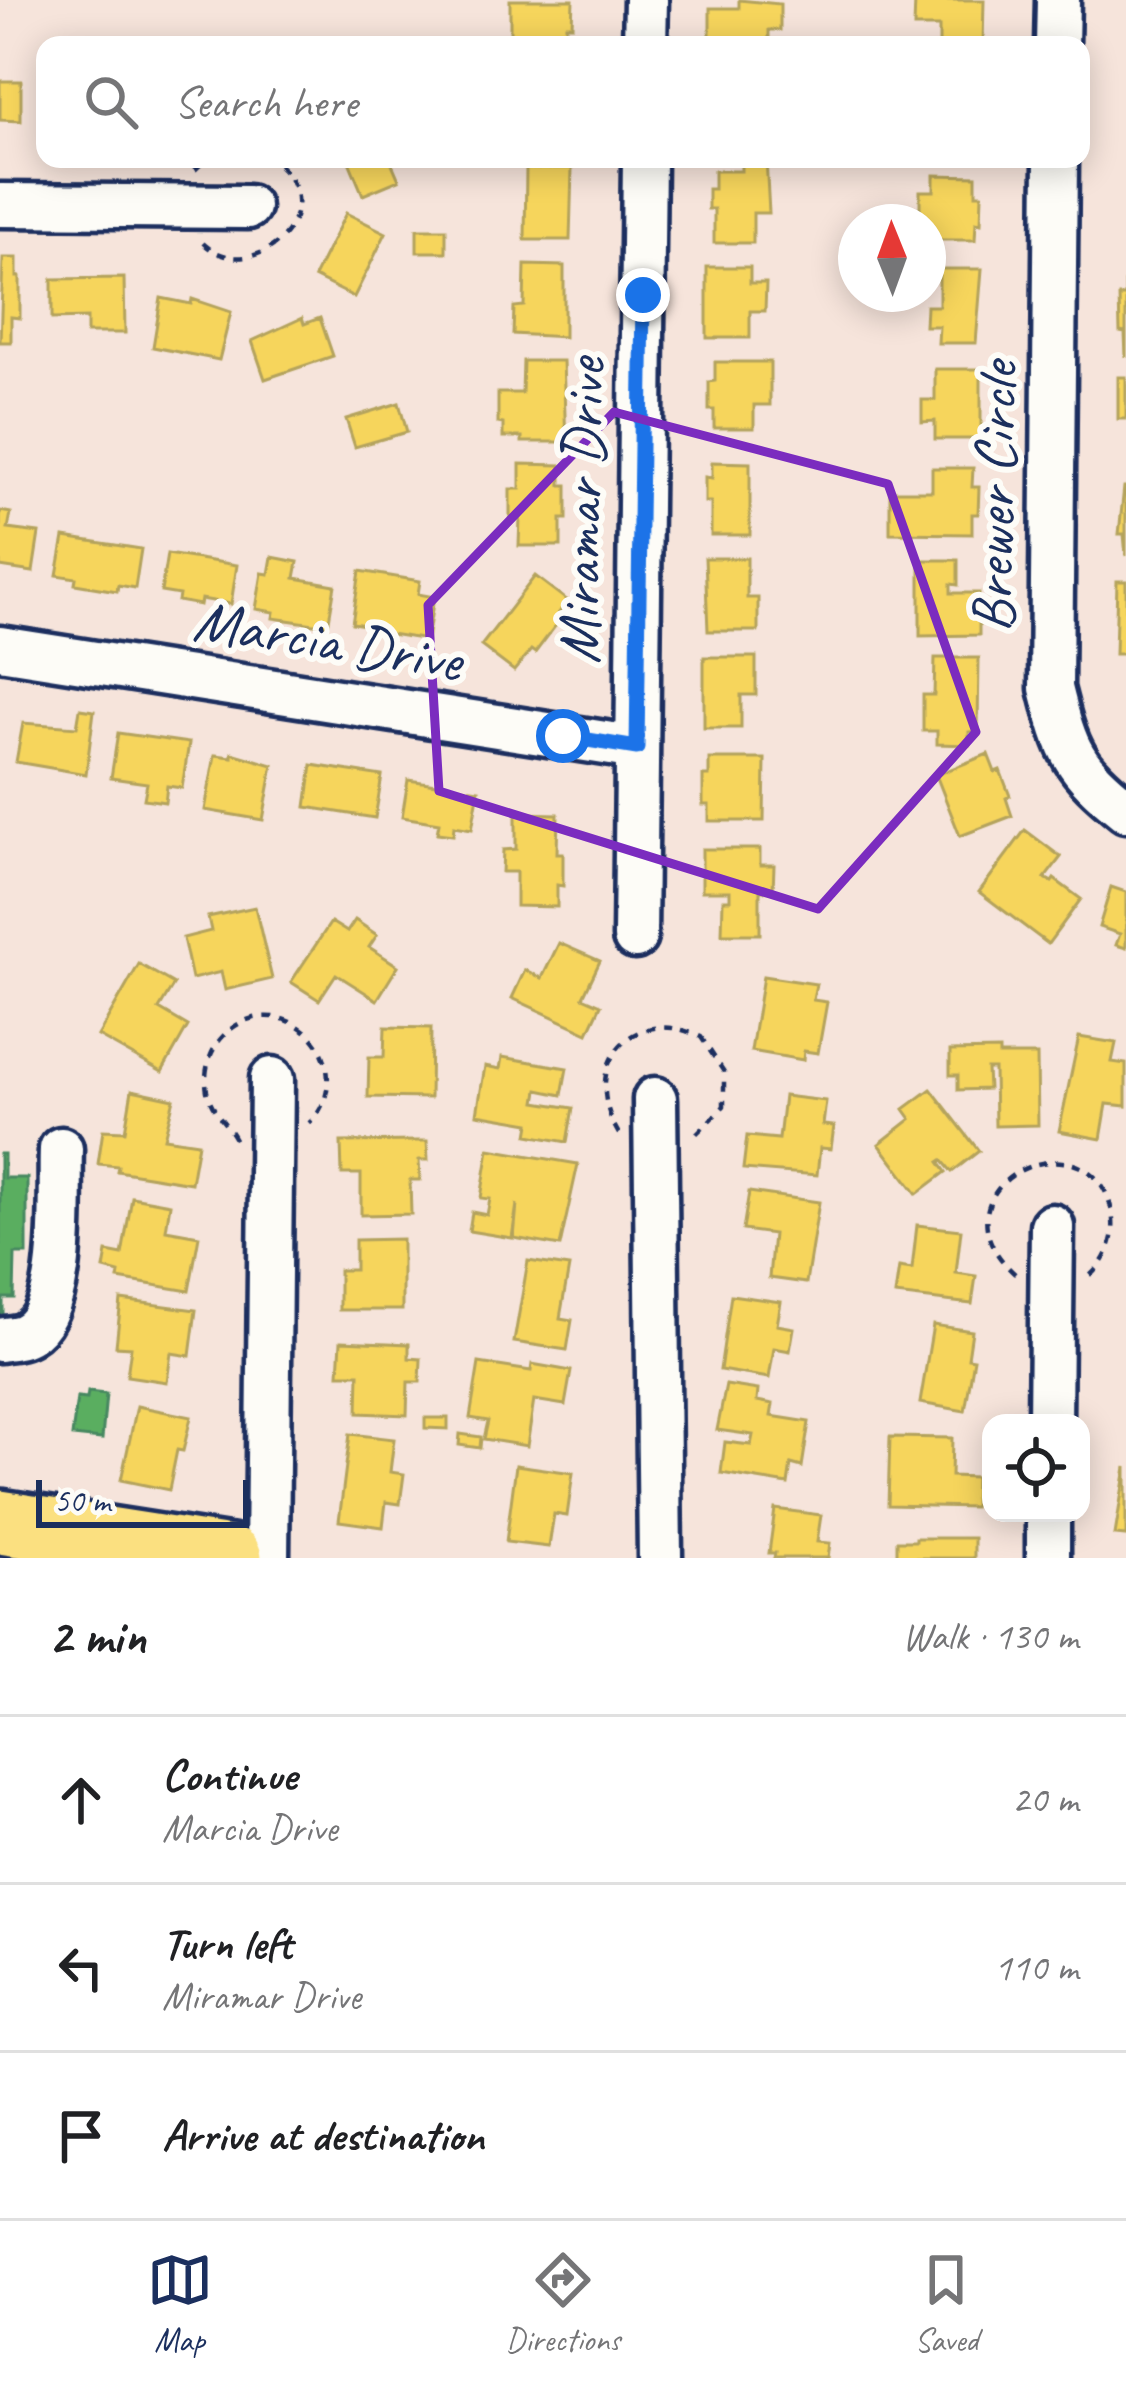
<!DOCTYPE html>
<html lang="en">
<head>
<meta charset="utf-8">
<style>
	body { margin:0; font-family:Caveat,sans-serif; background:#f6f6f6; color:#202124 }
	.controls { position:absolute; right:36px; bottom:36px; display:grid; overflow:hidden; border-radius:24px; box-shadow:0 6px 30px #0003 }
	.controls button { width:108px; height:108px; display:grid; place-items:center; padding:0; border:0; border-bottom:3px solid #e0e0e0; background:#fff; color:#202124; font:60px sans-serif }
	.compass { position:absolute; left:838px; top:204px; width:108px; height:108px; border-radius:50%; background:#fff; box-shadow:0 6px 30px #0003; rotate:359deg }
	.scale { position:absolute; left:36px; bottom:30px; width:213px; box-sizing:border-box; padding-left:12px; border:6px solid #1b2f5e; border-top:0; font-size:33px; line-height:42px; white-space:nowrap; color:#1b2f5e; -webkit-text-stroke:9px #fdfcf7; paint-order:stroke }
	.stop { position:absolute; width:36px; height:36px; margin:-27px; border:9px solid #1a73e8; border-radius:50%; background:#fff }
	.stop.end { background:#1a73e8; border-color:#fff; box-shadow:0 3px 12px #0008 }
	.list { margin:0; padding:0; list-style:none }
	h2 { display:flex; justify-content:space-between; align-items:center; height:156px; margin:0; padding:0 48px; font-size:51px }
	h2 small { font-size:39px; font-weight:400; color:#757577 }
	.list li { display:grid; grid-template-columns:78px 1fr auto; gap:36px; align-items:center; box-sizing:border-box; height:168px; padding:0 48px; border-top:3px solid #e0e0e0 }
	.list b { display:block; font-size:45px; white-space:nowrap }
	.list p { margin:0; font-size:39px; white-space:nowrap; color:#757577 }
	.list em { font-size:39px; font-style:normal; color:#757577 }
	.icon { flex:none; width:66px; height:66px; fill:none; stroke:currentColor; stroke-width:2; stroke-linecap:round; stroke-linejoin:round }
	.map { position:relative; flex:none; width:1126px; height:1558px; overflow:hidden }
	.search { position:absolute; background:#fff; box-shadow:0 6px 30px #0003; left:36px; right:36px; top:36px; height:132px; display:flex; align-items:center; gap:30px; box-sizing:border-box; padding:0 42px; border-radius:24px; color:#757577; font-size:45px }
	.sheet { height:660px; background:#fff }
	nav { display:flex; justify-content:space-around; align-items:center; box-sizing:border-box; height:168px; border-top:3px solid #e0e0e0; background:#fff; font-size:33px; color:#757577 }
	nav a { display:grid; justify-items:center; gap:6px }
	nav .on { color:#1b2f5e }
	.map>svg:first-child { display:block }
	.homes { fill:#f6d55c; stroke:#b4a35d; stroke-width:3 }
	.public { fill:#5aae61; stroke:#478860; stroke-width:3 }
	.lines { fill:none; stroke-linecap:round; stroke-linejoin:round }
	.minor-casing { stroke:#1b2f5e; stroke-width:51 }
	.highway-casing { stroke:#1b2f5e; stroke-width:72 }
	.path { stroke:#1b2f5e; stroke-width:4.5; stroke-dasharray:9 9; stroke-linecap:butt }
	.minor { stroke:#fdfcf7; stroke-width:42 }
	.highway { stroke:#fbe080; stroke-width:63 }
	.route { stroke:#1a73e8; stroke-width:15 }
	.marked { fill:none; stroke:#7b2cbf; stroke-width:9; stroke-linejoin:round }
	.labels { text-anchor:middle; stroke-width:12; stroke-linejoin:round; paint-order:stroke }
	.street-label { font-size:60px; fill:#1b2f5e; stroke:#fdfcf7 }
</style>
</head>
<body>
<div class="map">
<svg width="1126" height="1558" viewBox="0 0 1126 1558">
	<rect width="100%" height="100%" fill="#f6e4db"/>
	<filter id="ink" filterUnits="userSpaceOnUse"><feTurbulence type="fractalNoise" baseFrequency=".00833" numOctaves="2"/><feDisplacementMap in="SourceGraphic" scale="24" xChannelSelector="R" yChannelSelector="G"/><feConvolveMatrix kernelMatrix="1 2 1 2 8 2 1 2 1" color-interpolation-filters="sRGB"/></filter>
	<g filter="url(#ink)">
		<path class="homes" d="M510 0H573L572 25H566V43H510Z
			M739 0 780 4V30H769V45H710V8H739Z
			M915 0H984L983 45H939V27H914Z
			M0 81H21V121L0 120Z
			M348 159H390L399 180 363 195Z
			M741 159H766L769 213H753V243H714V209H708V189H714V171H741Z
			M526 168H572L570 240H525Z
			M934 175 976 176V194H982L981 223 976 222 975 240H928V222H920V191H934Z
			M346 213 386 233 354 297 314 277Z
			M417 229H446V252H417Z
			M3 258H17V277H20V318L11 317V342H0Z
			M525 265 564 266V337L513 334 514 307 524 306Z
			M707 267H750V283H766L765 311H750V338H707Z
			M939 269H982L976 343H938L939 326H925L926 306H939Z
			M1125 275H1126V357L1125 333 1120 332 1119 296H1125Z
			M124 278 125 333H87V318L52 319V279Z
			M161 298 191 304 192 299 231 312 219 360 153 347Z
			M302 318 304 324 320 318 333 356 265 379 252 341Z
			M523 361H563L566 442H522V437H503V424L498 423V393H522Z
			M715 362H770V405H754V428H714V410H709V382L715 381Z
			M935 369H981V439H935V421L922 422V400H935Z
			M1118 377H1126V419H1118Z
			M399 403 407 432 355 447 346 419Z
			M712 462 750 463V535H711V502H705V477L712 478Z
			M520 464 561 465V485H567V519H561V546H519L520 517H510V489H520Z
			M932 468H973L972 487H979L978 514H972V534L890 533V491H932Z
			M1124 487H1126V556L1124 534H1119Z
			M0 511 11 513 8 529 39 533 33 572 0 567Z
			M64 537 141 549 135 588 118 585 117 591 75 584 76 578 57 575Z
			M167 554 237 565 231 604 201 599 200 605 178 601 179 595 161 592Z
			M272 557 298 562 295 578 335 585 328 626 273 618 274 612 256 609 262 573 269 574Z
			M705 558H747V598H758V631H708Z
			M920 560H958V585L951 584V593H979V635L920 636Z
			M360 571 420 581 418 594 434 597 427 640 372 631V626L352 623Z
			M535 576 568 601 558 614 562 617 535 653 531 650 514 671 481 646Z
			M1117 581H1126V654H1115Z
			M704 657H756V695H741V728H704Z
			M935 658H979L978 731 969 732V745L937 744V731H923V695H934Z
			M80 709 94 711 86 774 16 762 23 723 77 727Z
			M118 733 189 743 182 788 167 786 165 802 144 799 147 783 111 778Z
			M232 753 273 765 263 820 205 810 215 755 232 757Z
			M988 754 995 772 1000 770 1010 796 1006 798 1012 816 960 836 936 775Z
			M709 759H765L764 821H709V805H703V776H709Z
			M312 765 382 776 375 818 306 807Z
			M408 780 479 790 472 829 454 826 453 835 437 833 439 823 402 817Z
			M516 813 558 814 557 853H563V886L557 885V907L516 906V872H502L503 850 516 849Z
			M1025 830 1061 857 1045 878 1052 882 1054 879 1081 899 1048 944 979 892Z
			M702 849H760V865H774L773 891H760V934H722L723 900H730V891H702Z
			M1111 887 1126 892V948L1116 945 1120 934 1099 927Z
			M255 907 272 979 225 990 221 972 192 979 183 938 211 931 208 917Z
			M355 920 377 935 369 947 398 966 377 1000 336 974 319 1000 291 982 331 922 347 932Z
			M559 943 600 961 583 997 601 1005 588 1033 512 998 525 970 542 978Z
			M139 964 174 984 159 1009 188 1026 162 1072 98 1036Z
			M763 976 816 984 813 1000 827 1002 818 1053 804 1051 803 1060 751 1051Z
			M385 1027 431 1028 430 1098 368 1097 369 1057H384Z
			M1079 1037 1116 1043 1112 1062 1126 1064V1106L1107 1104 1101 1139 1059 1131Z
			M999 1050V1055H1037L1038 1125 995 1126 994 1069H987L988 1089 958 1090V1075H950V1051Z
			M502 1057 567 1068 562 1095 538 1090 536 1102 573 1108 567 1142 528 1135 530 1123 477 1114 485 1066 500 1069Z
			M931 1089 979 1151 952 1172 942 1160 939 1162 946 1172 917 1194 879 1144 911 1119 904 1109Z
			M132 1090 174 1099 164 1138 198 1143 191 1183 117 1171 118 1166 98 1164 103 1130 125 1131Z
			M784 1096 826 1101 823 1125 834 1126 831 1149 820 1148 817 1175 743 1169 747 1136 779 1139Z
			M419 1141H427L428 1160H419L420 1180H410L411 1214 361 1215V1174H342L341 1142Z
			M489 1149 578 1164 560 1246 514 1238 517 1204 512 1238 469 1231 472 1212 487 1215 490 1199 481 1198Z
			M749 1192 819 1202 806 1283 769 1278 773 1234 743 1230Z
			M132 1197 170 1204 166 1230 199 1236 189 1291 118 1279 119 1273 104 1269 107 1252 122 1255Z
			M917 1225 961 1230 956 1273 976 1276 972 1304 895 1295 899 1267 912 1269Z
			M402 1239V1310H339V1270H355V1240Z
			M528 1261 569 1267 560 1318 572 1320 567 1350 514 1342Z
			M731 1295 781 1302 777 1325 794 1328 790 1351 774 1348 769 1378 720 1370Z
			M121 1300 196 1310 190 1356 171 1353 167 1382 127 1376 131 1347 116 1346Z
			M933 1325 972 1331 968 1358 974 1359 965 1411 920 1403Z
			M341 1341 409 1344V1358L421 1359 420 1382H408L407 1415 358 1413 359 1374H339Z
			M479 1363 531 1371 532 1364 571 1371 565 1405 534 1400 527 1446 484 1439 488 1421 470 1418Z
			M726 1385 758 1390 757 1401 773 1404 771 1416 809 1422 802 1467 791 1464 788 1484 721 1473 725 1442 751 1445 753 1435 717 1430Z
			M137 1406 191 1417 183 1451 177 1450 169 1490 121 1480Z
			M425 1418H448V1429L425 1428Z
			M350 1434 394 1439 390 1472 404 1474 400 1504 386 1502 383 1527 339 1521Z
			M460 1434 481 1437 480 1448 459 1445Z
			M890 1437 952 1438 951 1476 975 1477 974 1507 888 1505Z
			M516 1465 573 1473 567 1516 554 1514 549 1547 506 1542Z
			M1126 1467V1536L1115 1535Z
			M775 1509 821 1515 817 1542 830 1543 828 1558H774L775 1553H769Z
			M916 1538H974V1558H897V1541H916Z"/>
		<path class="public" d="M0 1154H4V1178H27V1254H15L14 1298H3V1318H0Z
			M88 1392 106 1394 102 1439 72 1436 77 1398 87 1399Z"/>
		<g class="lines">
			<g class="minor-casing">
				<path id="minor" d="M645 45 646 0
					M1057 45 1058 0
					M1056 159 1051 688C1067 753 1073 767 1126 810
					M0 205 248 207
					M0 648 637 748
					M635 937 644 159
					M655 1099 660 1558
					M0 1340C8 1338 21 1338 28 1333 69 1310 59 1191 61 1149
					M1050 1423 1052 1226
					M267 1558 272 1079
					M1048 1558V1513"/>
			</g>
			<g class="highway-casing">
				<path id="highway" d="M0 1522 230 1558"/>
			</g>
			<path class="path" d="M195 170 206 159
				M203 243C252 290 341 212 272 159
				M619 1134C579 1069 629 1002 701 1037L724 1072V1106L692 1138
				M235 1139C226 1122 211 1111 207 1091 198 1040 251 997 298 1026 333 1047 338 1097 309 1123
				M1015 1274C917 1185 1101 1102 1113 1220 1115 1242 1104 1265 1087 1278"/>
			<use href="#minor" class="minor"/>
			<use href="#highway" class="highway"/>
		</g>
	</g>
	<g class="lines" filter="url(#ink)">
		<path class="route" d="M563 736 637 748 643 295"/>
	</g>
	<path class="marked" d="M614 412 888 484 976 732 818 909 439 791 428 605Z"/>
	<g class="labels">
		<g class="street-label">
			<text transform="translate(993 497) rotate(-89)" y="21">Brewer Circle</text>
			<text transform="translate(580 511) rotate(-89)" y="21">Miramar Drive</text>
			<text transform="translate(328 639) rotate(9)" y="21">Marcia Drive</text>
		</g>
	</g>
</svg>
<div class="controls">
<button><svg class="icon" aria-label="locate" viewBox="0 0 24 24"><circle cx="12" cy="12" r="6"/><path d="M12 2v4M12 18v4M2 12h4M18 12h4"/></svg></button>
</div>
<svg class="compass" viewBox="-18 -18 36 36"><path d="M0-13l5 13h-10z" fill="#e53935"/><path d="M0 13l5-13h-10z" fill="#757577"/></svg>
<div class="scale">50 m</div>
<div class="stop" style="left:563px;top:736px"></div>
<div class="stop end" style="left:643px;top:295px"></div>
<div class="search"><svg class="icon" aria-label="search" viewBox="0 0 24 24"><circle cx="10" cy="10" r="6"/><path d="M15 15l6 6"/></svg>Search here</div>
</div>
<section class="sheet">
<h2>2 min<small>Walk · 130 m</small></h2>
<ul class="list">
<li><svg class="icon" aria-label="ahead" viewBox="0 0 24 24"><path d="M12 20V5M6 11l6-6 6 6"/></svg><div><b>Continue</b><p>Marcia Drive</p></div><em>20 m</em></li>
<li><svg class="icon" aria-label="left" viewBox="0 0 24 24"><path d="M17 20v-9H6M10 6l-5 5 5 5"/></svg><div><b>Turn left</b><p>Miramar Drive</p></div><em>110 m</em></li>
<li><svg class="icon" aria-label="arrive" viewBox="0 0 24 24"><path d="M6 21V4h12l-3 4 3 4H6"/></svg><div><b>Arrive at destination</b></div></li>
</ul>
</section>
<nav>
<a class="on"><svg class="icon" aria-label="map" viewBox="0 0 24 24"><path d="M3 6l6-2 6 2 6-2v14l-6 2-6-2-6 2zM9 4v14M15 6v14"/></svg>Map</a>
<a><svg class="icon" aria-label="directions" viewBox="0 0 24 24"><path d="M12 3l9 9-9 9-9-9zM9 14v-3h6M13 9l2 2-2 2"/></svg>Directions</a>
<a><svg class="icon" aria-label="saved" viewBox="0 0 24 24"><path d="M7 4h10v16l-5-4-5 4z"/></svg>Saved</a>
</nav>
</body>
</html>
